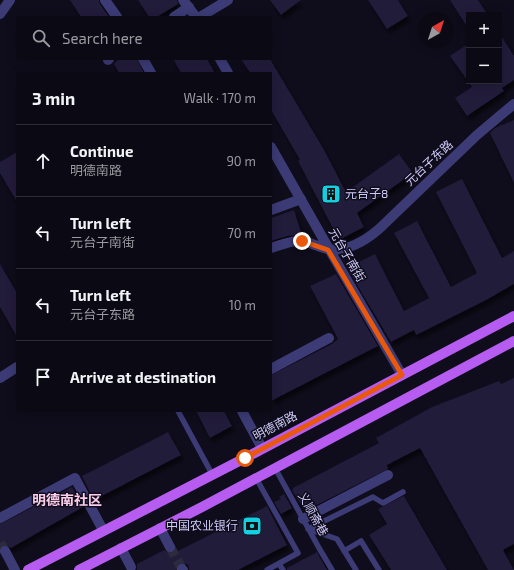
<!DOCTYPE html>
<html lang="en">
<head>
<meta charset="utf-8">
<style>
	body { margin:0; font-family:"Exo 2","Noto Sans SC",sans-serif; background:#14131d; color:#f1f3f6 }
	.controls { position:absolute; right:12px; top:12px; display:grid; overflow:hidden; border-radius:0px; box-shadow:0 2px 10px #0003 }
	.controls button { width:36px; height:36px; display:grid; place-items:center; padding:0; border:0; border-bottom:1px solid #2b2b34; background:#0b0a14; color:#f1f3f6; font:20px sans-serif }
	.compass { position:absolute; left:418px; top:12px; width:36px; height:36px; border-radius:50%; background:#0b0a14; box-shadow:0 2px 10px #0003; rotate:39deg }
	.stop { position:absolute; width:12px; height:12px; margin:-9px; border:3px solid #ea580c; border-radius:50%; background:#fff }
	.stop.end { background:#ea580c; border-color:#fff; box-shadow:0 1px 4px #0008 }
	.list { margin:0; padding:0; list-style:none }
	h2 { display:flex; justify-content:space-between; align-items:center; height:52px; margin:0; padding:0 16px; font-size:17px }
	h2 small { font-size:13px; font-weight:400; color:#9a9aa0 }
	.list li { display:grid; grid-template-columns:26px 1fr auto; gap:12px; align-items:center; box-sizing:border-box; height:72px; padding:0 16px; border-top:1px solid #2b2b34 }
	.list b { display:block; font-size:15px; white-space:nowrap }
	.list p { margin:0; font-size:13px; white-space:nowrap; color:#9a9aa0 }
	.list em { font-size:13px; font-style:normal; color:#9a9aa0 }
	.icon { flex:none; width:22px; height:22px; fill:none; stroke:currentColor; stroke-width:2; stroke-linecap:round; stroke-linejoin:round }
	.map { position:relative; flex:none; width:514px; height:570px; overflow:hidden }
	.search { position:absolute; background:#0b0a14; box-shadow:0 2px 10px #0003; left:16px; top:16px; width:256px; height:44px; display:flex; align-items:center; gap:10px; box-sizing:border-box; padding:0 14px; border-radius:0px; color:#9a9aa0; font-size:15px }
	.panel { position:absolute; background:#0b0a14; box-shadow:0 2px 10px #0003; left:16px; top:72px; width:256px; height:340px; border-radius:0px }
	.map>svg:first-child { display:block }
	.building { fill:#201a3a; filter:url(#shadow) }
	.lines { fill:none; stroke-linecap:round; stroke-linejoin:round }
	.minor-tunnel { stroke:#2c2a3d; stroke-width:10; stroke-dasharray:10 5; stroke-linecap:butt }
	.service { stroke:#3c3b76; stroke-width:5.5 }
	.minor { stroke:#3c3b76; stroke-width:10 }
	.tertiary { stroke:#3c3b76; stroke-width:10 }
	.primary { stroke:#b65cf1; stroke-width:10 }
	.route { stroke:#ea580c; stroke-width:5 }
	.labels { text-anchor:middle; stroke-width:3; stroke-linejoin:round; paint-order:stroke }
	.street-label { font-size:12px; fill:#d0cbfb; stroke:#0f0d1b }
	.poi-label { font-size:12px; fill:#d0cbfb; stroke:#0f0d1b; text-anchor:start }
	.quarter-label { font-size:14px; font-weight:bold; fill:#fbcdeb; stroke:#0f0d1b }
</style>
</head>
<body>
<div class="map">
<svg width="514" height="570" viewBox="0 0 514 570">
	<defs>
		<filter id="shadow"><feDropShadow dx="2.5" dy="4.5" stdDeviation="2" flood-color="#0009"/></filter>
	</defs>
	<rect width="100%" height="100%" fill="#0f0d1b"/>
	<path class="building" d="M70 0H99L100 4 109 17H81Z
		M138 0H177L178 4 157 17H149Z
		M270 0H301L281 15Z
		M368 0H398L408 16 387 29Z
		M450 0H478L488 15H469V30Z
		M499 32 514 56V80L502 88 504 91 467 116 455 98 472 87 450 56 469 43V81H499Z
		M119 59H137L144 73H119L114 64Z
		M173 59H207L215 73H181Z
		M241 59H270L323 148 346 192 399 154 413 173 357 213 364 227 339 240 298 161 300 160 271 110V73H250Z
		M514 120V183L490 133 495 128Z
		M17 152V202L0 173V162Z
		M462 179 502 258 514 251V284L488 299 416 335 414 330 391 342 347 268 375 254 404 311 429 298 394 233 417 221 451 287 477 273 436 192Z
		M294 210 302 235 288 236 271 241V218Z
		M0 264 17 293V337L0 307Z
		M336 274 378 346 271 401V375L332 344 338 339 310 286Z
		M514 378V544L503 550 514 570H488L420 448 387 465 388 469 305 511 292 490 293 489V488L379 443 376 438 432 407 499 381 501 384Z
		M196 411H224L232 426 210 438Z
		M168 432 181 455 94 500 82 476Z
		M72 487 83 507 11 548 6 545 0 547V524Z
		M284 494 292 508 281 514 274 502 281 499 279 497Z
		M404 496 447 570H391L369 535 387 524 378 509Z
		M267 506 287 545 238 570H189L188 565 183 563 178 564 176 570H137V564L164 550 169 553 176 550V552Z
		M317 552 327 570H287V568Z"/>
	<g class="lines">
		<path class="minor-tunnel" d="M0 543 5 551
			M170 547 182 569"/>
		<path class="service" d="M178 411 212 474
			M275 468 319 548 332 570
			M256 478 298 553 267 570
			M308 529 373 497 383 503 403 492
			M308 529 337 539 356 570
			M344 551 361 541 379 570
			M279 564 283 570"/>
		<path class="minor" d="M105 0 117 17
			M174 17 189 7
			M200 17 228 0
			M143 59 151 73
			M108 60 109 59
			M271 210 301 199
			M271 369 329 338
			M242 411 262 448
			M0 518 75 478 103 530
			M303 519 388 475
			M160 528 170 547
			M121 548 131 567
			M5 551 15 570
			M182 569 183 570"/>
		<path class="tertiary" d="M183 0 196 17
			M0 14 10 0
			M220 59 228 73
			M271 147 329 249 402 375
			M271 248C281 245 291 240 301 241 311 242 319 248 328 249 348 252 365 241 379 229L477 135 514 104
			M0 378 17 367"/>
		<path class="primary" d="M28 570 245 458 514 316
			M79 570 202 507 514 341"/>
	</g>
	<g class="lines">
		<path class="route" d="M245 458 402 375 328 250 302 241"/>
	</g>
	<defs>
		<g id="building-square" transform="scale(1)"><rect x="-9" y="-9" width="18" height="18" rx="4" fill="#13cfdf" stroke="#0f0d1b"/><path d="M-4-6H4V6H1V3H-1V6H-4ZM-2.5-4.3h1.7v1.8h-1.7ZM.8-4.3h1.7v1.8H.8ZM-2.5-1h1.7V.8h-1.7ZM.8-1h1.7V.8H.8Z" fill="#111"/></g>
		<g id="bank-square" transform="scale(1)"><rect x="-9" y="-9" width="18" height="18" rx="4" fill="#13cfdf" stroke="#0f0d1b"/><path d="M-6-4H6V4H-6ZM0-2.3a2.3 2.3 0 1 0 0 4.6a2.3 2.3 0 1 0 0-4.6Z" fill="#111"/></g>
	</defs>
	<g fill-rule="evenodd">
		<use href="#building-square" x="331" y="194"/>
		<use href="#bank-square" x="252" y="526"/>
	</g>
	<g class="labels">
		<g class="street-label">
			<text transform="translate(429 163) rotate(-43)" y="4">元台子东路</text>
			<text transform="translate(347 255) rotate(60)" y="4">元台子南街</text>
			<text transform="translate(275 426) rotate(-28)" y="4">明德南路</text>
			<text transform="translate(313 514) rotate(61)" y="4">义顺斋巷</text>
		</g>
		<g class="poi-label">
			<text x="345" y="198">元台子8</text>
			<text x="238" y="530" text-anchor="end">中国农业银行</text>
		</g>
		<g class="quarter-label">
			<text x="67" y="505">明德南社区</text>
		</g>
	</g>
</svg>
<div class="controls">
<button>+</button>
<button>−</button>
</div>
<svg class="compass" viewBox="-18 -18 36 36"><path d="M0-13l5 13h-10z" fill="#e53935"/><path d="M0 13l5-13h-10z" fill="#9a9aa0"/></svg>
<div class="stop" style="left:245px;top:458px"></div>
<div class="stop end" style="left:302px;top:241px"></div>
<div class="search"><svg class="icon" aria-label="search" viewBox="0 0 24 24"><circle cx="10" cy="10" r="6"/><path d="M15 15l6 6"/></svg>Search here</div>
<section class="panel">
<h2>3 min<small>Walk · 170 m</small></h2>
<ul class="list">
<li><svg class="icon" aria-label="ahead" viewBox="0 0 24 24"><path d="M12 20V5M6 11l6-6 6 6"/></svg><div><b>Continue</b><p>明德南路</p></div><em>90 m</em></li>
<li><svg class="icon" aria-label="left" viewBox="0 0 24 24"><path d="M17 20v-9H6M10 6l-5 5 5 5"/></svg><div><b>Turn left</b><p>元台子南街</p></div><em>70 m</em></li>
<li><svg class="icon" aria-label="left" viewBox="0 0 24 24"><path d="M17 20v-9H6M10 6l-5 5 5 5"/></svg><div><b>Turn left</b><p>元台子东路</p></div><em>10 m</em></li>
<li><svg class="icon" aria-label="arrive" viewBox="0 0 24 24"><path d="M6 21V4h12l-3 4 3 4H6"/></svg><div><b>Arrive at destination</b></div></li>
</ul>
</section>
</div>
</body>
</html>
